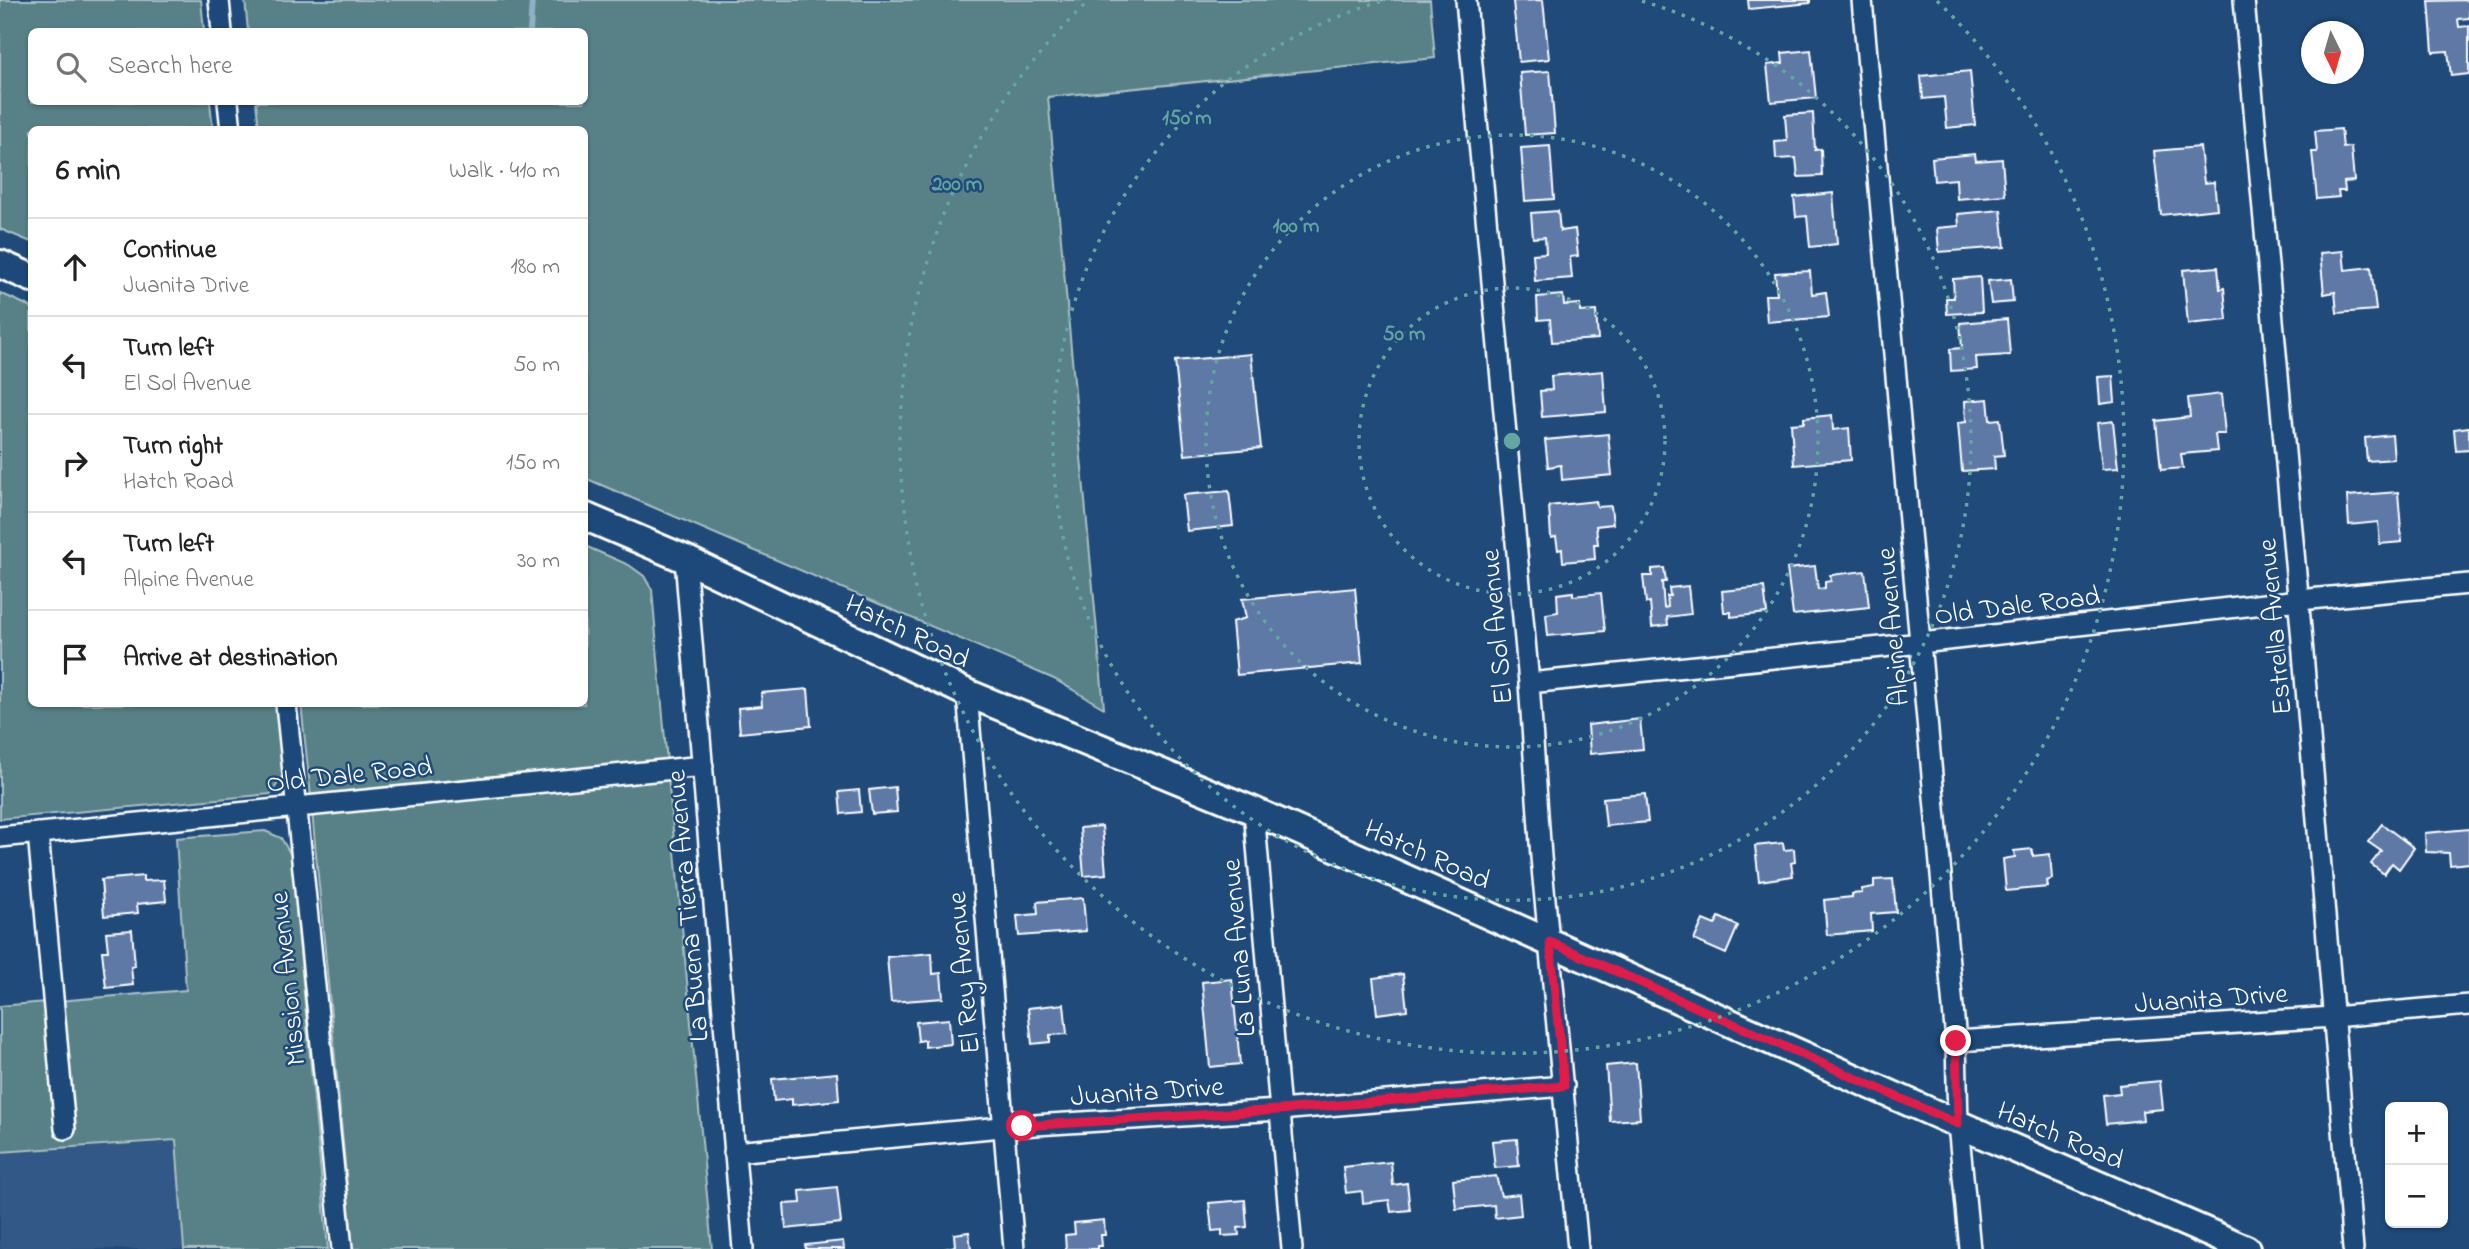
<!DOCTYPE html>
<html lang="en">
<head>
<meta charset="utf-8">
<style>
	body { margin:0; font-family:"Indie Flower",sans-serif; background:#f2f2f2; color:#222 }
	.controls { position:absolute; right:21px; bottom:21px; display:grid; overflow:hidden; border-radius:10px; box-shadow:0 2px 5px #0004 }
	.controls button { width:63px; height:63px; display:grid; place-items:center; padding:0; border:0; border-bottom:2px solid #e0e0e0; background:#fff; color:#222; font:35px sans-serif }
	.compass { position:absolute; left:2301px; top:21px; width:63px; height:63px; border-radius:50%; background:#fff; box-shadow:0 2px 5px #0004; rotate:175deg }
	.stop { position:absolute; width:21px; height:21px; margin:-16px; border:5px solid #e11d48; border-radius:50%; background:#fff }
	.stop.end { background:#e11d48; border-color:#fff; box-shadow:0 2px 7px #0008 }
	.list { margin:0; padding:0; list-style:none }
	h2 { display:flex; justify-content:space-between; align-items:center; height:91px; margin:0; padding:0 28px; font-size:30px }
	h2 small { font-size:23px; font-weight:400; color:#767676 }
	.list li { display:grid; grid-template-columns:46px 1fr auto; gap:21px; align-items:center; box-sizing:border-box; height:98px; padding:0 28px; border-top:2px solid #e0e0e0 }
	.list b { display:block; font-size:26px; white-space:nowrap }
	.list p { margin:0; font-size:23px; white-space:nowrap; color:#767676 }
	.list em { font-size:23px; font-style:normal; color:#767676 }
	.icon { flex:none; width:38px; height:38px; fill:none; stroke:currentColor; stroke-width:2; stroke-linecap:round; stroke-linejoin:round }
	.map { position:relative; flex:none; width:2469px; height:1249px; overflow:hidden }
	.search { position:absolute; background:#fff; box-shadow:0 2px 5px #0004; left:28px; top:28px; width:560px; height:77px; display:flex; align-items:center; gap:18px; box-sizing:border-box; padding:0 24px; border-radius:10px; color:#767676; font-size:26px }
	.panel { position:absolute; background:#fff; box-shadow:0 2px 5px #0004; left:28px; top:126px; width:560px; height:581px; border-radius:10px }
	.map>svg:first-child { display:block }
	.built { fill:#325887 }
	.green { fill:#598187; stroke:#acc0c3; stroke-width:2 }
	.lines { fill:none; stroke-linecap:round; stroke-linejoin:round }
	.stream { stroke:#8fb0c5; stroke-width:6 }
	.building { fill:#5e79a6; stroke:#fff; stroke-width:2 }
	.street-casing { stroke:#fff; stroke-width:24 }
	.secondary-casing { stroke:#fff; stroke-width:32 }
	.street { stroke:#1f4a7a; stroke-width:19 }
	.secondary { stroke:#1f4a7a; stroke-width:26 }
	.route { stroke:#e11d48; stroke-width:9 }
	.ring { fill:none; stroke:#63a6a1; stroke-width:3.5; stroke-dasharray:3.5 7 }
	.labels { text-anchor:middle; stroke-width:5; stroke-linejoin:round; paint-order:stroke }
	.street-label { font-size:28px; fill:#fff; stroke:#1f4a7a }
	.centre { fill:#63a6a1; stroke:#1f4a7a; stroke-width:3.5 }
	.ring-label { font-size:21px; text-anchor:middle; font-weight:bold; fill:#63a6a1; stroke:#1f4a7a; stroke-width:5; stroke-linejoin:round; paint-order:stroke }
</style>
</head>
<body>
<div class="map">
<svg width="2469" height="1249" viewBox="0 0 2469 1249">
	<rect width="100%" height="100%" fill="#1f4a7a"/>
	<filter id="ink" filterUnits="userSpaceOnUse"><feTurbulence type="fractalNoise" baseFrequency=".0143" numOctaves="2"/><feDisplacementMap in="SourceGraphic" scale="14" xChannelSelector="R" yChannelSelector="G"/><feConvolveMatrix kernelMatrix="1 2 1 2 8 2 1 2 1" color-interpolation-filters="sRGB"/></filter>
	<g filter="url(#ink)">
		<path class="built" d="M177 1140 184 1249H0V1152Z"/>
		<path class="green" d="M0 0H201L204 31 32 32V102H210L213 129 32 130 31 242 0 229Z
			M245 0H1430L1435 58 1048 97 1104 708 1054 679 585 478 584 130 259 129 256 102H584V32L248 31Z
			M0 293 31 307 32 704H276L283 775 271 794 0 819Z
			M585 546 629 565 644 576 652 590 667 762 311 797 301 704H584Z
			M668 776 712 1249H353L312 812Z
			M265 831 281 838 291 855 328 1249H184L176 1140 0 1152V1006L186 990 176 838Z"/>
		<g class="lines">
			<path class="stream" d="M530 32 532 0"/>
		</g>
		<path class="building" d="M1543 0 1549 59 1519 62 1513 1Z
			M1748 0H1810V3L1749 9Z
			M2469 0V18L2458 19 2459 27 2469 26V74L2451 76 2448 51 2433 52 2429 1Z
			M1811 50 1816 98 1771 102 1767 65 1783 63 1782 53Z
			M1550 71 1555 133 1525 135 1520 73Z
			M1970 71 1975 125 1947 128 1944 97 1923 99 1921 76Z
			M1813 113 1815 150 1821 149 1822 176 1798 177 1796 158 1776 159 1775 142 1787 141 1785 115Z
			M2341 129 2343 148 2351 147 2354 181 2344 182 2345 191H2338L2339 197 2317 199 2312 152H2317L2315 131Z
			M1550 146 1554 199 1525 201 1521 148Z
			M2200 147 2204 183 2214 182 2217 209 2161 215 2154 151Z
			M1975 154 1976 161 2002 159 2005 195 1957 199 1956 179 1934 181 1932 158Z
			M1833 193 1837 244 1810 247 1807 216 1796 217 1794 197Z
			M2001 210 2005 247 1939 252 1937 228 1959 226 1958 214Z
			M1558 211 1560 231 1575 229 1578 256 1570 257 1572 278 1535 281 1533 254 1546 253 1545 237 1533 238 1531 213Z
			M2343 251 2345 270 2371 267 2376 310 2337 313 2335 292 2324 294 2320 253Z
			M2218 267 2220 289 2224 288 2227 320 2188 324 2183 270Z
			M1810 271 1812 294 1826 292 1829 317 1767 322 1765 295H1777L1775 273Z
			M1980 277 1982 312 1947 314 1946 298H1954L1953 279Z
			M2011 279 2013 302 1991 304 1988 281Z
			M1563 295 1564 305 1580 304V312L1596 311 1598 339 1552 342 1550 319 1538 320 1537 297Z
			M2007 319 2010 355 1976 357 1977 369 1951 371 1950 349 1962 348 1960 323Z
			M1251 354 1261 448 1185 455 1175 361Z
			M1603 371 1606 412 1542 417 1540 391 1552 390 1551 376Z
			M2113 376 2115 402 2100 404 2098 377Z
			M2221 394 2225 434H2215L2217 451 2181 454 2183 468 2161 470 2156 421 2190 417 2188 398Z
			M1988 399 1990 420 2000 419 2004 455 1994 456 1995 469 1962 471 1958 423 1966 422 1965 401Z
			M1832 415 1833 430 1849 428 1851 460 1794 465 1791 424 1804 423V418Z
			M2113 421 2118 468 2102 469 2097 423Z
			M2469 427V450L2456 451 2454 429Z
			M1608 434 1612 475 1562 480 1561 465 1548 467 1545 440Z
			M2392 435 2394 459 2367 461 2365 438Z
			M1229 491 1233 526 1187 531 1183 495Z
			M2398 492 2402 542 2380 544 2378 522 2349 525 2347 496Z
			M1596 501 1597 507 1611 506 1613 524 1596 526 1598 544H1594L1595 559 1563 562 1562 549 1558 550 1556 537 1551 538 1549 506Z
			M1815 566 1818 589 1825 588V582L1831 581 1830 575 1865 571 1869 607 1793 615 1787 569Z
			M1664 568 1666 582H1662L1664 608 1668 607 1667 596H1670L1669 588 1688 586 1691 614 1667 617 1668 625 1652 627 1650 602 1646 603 1643 576H1652V569Z
			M1764 587 1767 613 1731 617V612H1724L1722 591Z
			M1355 588 1362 663 1237 675 1232 622 1246 618 1242 599Z
			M1573 592V596L1601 593 1605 631 1548 636 1546 614 1558 612 1557 594Z
			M808 689 811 726 740 733 738 708 762 706 761 693Z
			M1640 719 1643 749 1590 754 1588 725Z
			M895 787 897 812 872 814 869 790Z
			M859 790 861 812 841 814 839 792Z
			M1645 794 1648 822 1606 826 1603 798Z
			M2382 824 2414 848 2399 869 2392 863 2384 874 2371 864 2381 851 2368 842Z
			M1102 826 1106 874 1084 876 1080 828Z
			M2469 829V863L2450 865 2449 853 2426 852 2425 833Z
			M1783 843 1784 850 1794 849 1795 862 1791 863 1793 876 1759 881 1755 846Z
			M2032 849 2033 856 2050 854 2052 879 2047 881 2048 887 2006 891 2003 859 2015 857 2014 851Z
			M143 876V881L164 880 166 901 137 904 138 913 104 916 101 880Z
			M1893 879 1896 912 1871 914 1872 931 1827 935 1824 900 1852 897V894L1862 893V889L1874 887V880Z
			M1083 898 1086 931 1019 936 1017 916 1038 914 1037 902Z
			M1719 917 1738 926 1726 954 1694 940 1703 920 1715 925Z
			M132 930 135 966 131 967 133 985 106 988 102 951H108L106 932Z
			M932 953 933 974 941 973 943 998 891 1002 887 957Z
			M1403 974 1407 1010 1377 1014 1373 978Z
			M1232 979 1240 1064 1210 1067 1202 982Z
			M1064 1004 1067 1034 1050 1035V1042L1032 1044 1028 1008Z
			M949 1019 951 1044 925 1047V1040L918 1041 916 1022Z
			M1636 1063 1640 1119 1610 1121 1606 1066Z
			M837 1073 839 1100 792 1105V1099L774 1101 772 1079Z
			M2160 1081 2163 1109 2142 1111 2143 1120 2106 1124 2103 1095 2120 1093 2119 1085Z
			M1517 1139 1519 1166 1495 1168 1492 1141Z
			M1391 1162 1393 1185 1407 1183 1410 1210 1391 1212 1389 1200 1363 1203 1362 1191 1346 1193 1343 1167Z
			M1496 1176 1501 1196 1519 1194 1521 1215 1495 1218 1494 1205 1456 1209 1453 1180Z
			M837 1187 841 1223 786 1229 784 1204 801 1203 800 1191Z
			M1245 1200 1247 1227 1238 1228 1239 1235 1222 1236V1230L1212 1231 1209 1203Z
			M1104 1220 1105 1235H1101L1102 1246H1098V1249H1066L1065 1235 1075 1234 1074 1223Z
			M969 1232 971 1249H944L955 1246 954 1234Z
			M843 1241 844 1249H806L805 1245Z"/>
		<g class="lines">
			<g class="street-casing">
				<path id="street" d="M219 0 222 32
					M1466 0 1529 683 1541 857 1578 1249
					M1862 0 1956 1041 1958 1124 1970 1249
					M2244 0 2301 629 2353 1249
					M228 102 231 130
					M685 559 743 1249
					M1529 683 1921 643 2299 600 2469 584
					M967 693 1014 1249
					M286 704 342 1249
					M1254 811 1292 1249
					M38 833 65 1129
					M0 837 703 766
					M1956 1041 2333 1017 2469 1005
					M734 1152 1002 1127 1279 1110 1564 1086"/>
			</g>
			<g class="secondary-casing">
				<path id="secondary" d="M0 264 32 278
					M584 516 685 559 967 693 1254 811 1958 1124 2246 1249"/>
			</g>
			<use href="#street" class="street"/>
			<use href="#secondary" class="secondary"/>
		</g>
	</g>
	<g class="lines" filter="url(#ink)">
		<path class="route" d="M1022 1126 1279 1110 1564 1086 1550 942 1958 1124 1956 1041"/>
	</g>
	<g class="ring">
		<circle cx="1512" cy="441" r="153"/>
		<circle cx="1512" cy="441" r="306"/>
		<path d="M1642 1A459 459 0 1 1 1382 1"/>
		<path d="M1937 1A612 612 0 1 1 1087 1"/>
	</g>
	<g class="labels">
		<g class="street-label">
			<text transform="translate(2017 604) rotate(-7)" y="10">Old Dale Road</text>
			<text transform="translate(1495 627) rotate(-95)" y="10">El Sol Avenue</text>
			<text transform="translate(1891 627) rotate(-95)" y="10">Alpine Avenue</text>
			<text transform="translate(2273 627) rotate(-95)" y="10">Estrella Avenue</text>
			<text transform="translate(908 630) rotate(26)" y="10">Hatch Road</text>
			<text transform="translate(349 773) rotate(-6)" y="10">Old Dale Road</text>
			<text transform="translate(1428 853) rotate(24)" y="10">Hatch Road</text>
			<text transform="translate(686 906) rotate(-95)" y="10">La Buena Tierra Avenue</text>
			<text transform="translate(1237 948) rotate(-95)" y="10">La Luna Avenue</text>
			<text transform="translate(962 973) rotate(-95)" y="10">El Rey Avenue</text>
			<text transform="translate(286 979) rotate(-96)" y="10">Mission Avenue</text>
			<text transform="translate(2211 997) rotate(-4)" y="10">Juanita Drive</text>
			<text transform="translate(1147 1090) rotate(-4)" y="10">Juanita Drive</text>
			<text transform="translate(2061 1134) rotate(23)" y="10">Hatch Road</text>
		</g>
	</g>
	<circle cx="1512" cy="441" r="10" class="centre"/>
	<g class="ring-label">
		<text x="1187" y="124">150 m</text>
		<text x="957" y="190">200 m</text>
		<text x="1296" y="232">100 m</text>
		<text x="1404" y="340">50 m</text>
	</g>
</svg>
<div class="controls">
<button>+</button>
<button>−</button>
</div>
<svg class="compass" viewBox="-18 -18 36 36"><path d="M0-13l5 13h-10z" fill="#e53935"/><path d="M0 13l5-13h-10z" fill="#767676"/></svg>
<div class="stop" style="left:1022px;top:1126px"></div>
<div class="stop end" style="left:1956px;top:1041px"></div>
<div class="search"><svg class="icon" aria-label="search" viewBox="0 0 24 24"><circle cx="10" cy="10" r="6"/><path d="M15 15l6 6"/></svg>Search here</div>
<section class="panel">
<h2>6 min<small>Walk · 410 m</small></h2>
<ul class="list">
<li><svg class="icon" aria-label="ahead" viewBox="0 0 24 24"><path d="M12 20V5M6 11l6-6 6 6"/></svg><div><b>Continue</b><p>Juanita Drive</p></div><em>180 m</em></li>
<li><svg class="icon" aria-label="left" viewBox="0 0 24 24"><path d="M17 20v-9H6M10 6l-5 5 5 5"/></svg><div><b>Turn left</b><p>El Sol Avenue</p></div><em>50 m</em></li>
<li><svg class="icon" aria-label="right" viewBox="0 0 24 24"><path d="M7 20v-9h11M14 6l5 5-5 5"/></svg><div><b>Turn right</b><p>Hatch Road</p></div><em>150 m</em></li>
<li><svg class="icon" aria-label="left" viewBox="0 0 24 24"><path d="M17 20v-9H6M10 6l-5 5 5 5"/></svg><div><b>Turn left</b><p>Alpine Avenue</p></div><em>30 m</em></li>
<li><svg class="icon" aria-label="arrive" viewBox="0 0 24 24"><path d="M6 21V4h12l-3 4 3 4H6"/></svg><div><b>Arrive at destination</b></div></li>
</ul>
</section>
</div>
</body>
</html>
